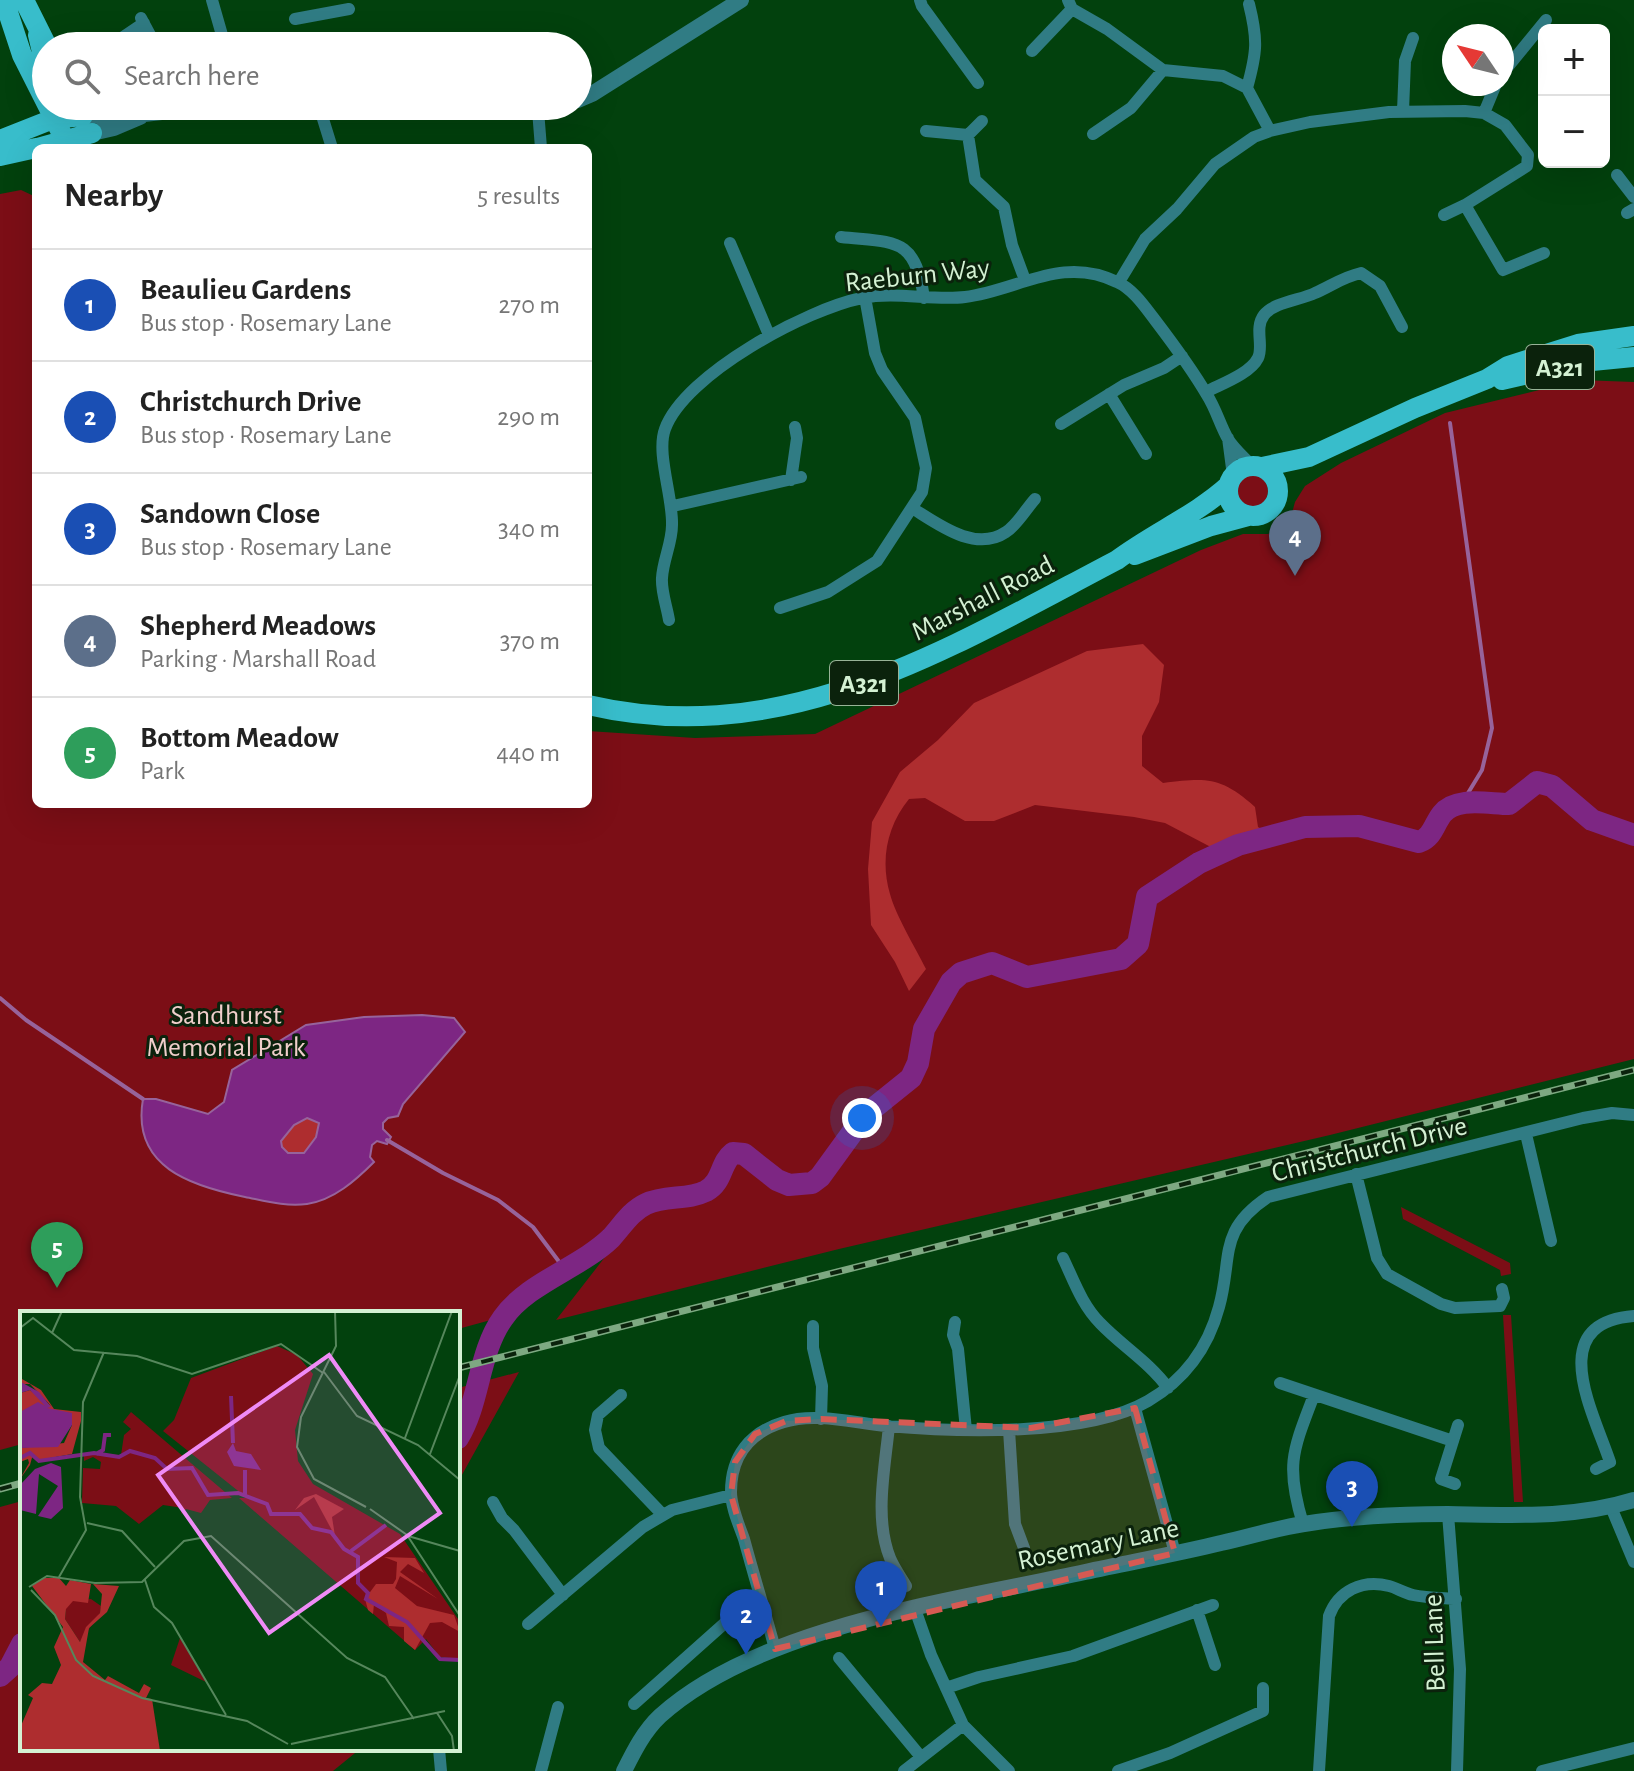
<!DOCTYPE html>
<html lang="en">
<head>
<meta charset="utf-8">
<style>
	body { margin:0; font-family:"Alegreya Sans",sans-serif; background:#f6f6f6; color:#222 }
	.controls { position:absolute; right:24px; top:24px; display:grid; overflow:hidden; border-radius:12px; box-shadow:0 8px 32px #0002 }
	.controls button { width:72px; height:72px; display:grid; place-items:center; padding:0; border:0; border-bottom:2px solid #e0e0e0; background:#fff; color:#222; font:40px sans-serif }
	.compass { position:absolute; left:1442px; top:24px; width:72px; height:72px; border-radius:50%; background:#fff; box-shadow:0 8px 32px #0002; rotate:305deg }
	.you { position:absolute; left:862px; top:1118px; width:28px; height:28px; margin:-20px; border:6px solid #fff; border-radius:50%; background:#1a73e8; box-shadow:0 0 0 12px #1a73e833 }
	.badge { display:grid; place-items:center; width:52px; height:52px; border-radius:50%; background:#7e5181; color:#fff; font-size:26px; font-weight:700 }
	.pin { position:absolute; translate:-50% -66px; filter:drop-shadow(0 2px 4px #0008) }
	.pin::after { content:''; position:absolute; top:42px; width:28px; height:24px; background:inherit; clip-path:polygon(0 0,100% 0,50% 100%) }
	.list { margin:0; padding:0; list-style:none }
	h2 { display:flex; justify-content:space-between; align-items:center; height:104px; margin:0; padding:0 32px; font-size:34px }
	h2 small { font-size:26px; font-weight:400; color:#767676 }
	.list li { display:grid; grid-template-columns:52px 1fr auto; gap:24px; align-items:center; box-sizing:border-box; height:112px; padding:0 32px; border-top:2px solid #e0e0e0 }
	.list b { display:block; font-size:30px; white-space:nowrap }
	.list p { margin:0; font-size:26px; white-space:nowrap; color:#767676 }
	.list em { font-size:26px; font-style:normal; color:#767676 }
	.icon { flex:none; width:44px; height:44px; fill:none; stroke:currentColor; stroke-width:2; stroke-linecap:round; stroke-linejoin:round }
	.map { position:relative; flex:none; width:1634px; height:1771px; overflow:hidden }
	.search { position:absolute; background:#fff; box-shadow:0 8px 32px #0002; left:32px; top:32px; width:560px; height:88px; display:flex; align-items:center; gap:20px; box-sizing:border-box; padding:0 28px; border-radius:44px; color:#767676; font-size:30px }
	.panel { position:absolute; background:#fff; box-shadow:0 8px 32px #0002; left:32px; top:144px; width:560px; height:664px; border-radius:12px }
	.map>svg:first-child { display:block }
	.green { fill:#7c0e16 }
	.forest { fill:#ae2d2f }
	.water { fill:#7d2683; stroke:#97639b; stroke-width:2; fill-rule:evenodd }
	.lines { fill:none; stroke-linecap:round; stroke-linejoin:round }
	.stream { stroke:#97639b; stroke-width:4 }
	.river { stroke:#7d2683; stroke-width:22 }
	.minor { stroke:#307c84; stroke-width:12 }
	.tertiary { stroke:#307c84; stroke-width:16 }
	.primary { stroke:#38bdcb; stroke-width:20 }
	.rail-casing { stroke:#7ea982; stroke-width:7 }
	.rail { stroke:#0b220c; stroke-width:4; stroke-dasharray:12; stroke-linecap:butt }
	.marked { fill:#d65a53; fill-opacity:0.2; stroke:#d65a53; stroke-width:6; stroke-dasharray:16 10; stroke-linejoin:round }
	.labels { text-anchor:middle; stroke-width:6; stroke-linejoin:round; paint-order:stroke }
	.shield { fill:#0b220c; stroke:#98b397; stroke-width:2 }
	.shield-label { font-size:26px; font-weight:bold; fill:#d4f1d3 }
	.street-label { font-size:28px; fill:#d4f1d3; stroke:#0b220c }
	.park-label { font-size:28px; fill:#f0cecb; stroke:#0b220c }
	.inset-river { fill:none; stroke:#7d2683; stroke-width:4 }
	.inset-road { fill:none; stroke:#56875c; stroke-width:2 }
	.view { fill:#ef8bf6; fill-opacity:0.15; stroke:#ef8bf6; stroke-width:4 }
	.inset-edge { fill:none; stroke:#d4f1d3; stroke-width:4 }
</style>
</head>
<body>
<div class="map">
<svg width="1634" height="1771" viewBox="0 0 1634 1771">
	<rect width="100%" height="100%" fill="#02410d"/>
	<path class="green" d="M21 190 36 197V804H588V731L695 738 815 734 1201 550 1243 534H1268L1289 524 1295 502 1305 486 1341 463 1445 413 1580 380 1634 382V1059L1330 1135 839 1249 556 1320 605 1257 517 1297 509 1315 458 1329V1313H22V1444L0 1450V194Z
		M1234 491a17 17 0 1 1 34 0a17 17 0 1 1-34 0Z
		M1401 1207 1510 1263 1511 1274 1501 1276 1500 1270 1403 1219Z
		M1503 1315H1511L1523 1502H1514Z
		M519 1372 458 1482V1388Z
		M22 1501V1749H360L333 1771H0V1507Z"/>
	<path class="forest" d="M1143 644 1164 665 1159 702 1142 736V766L1163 783C1207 778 1220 776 1255 807L1258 827 1280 839 1226 855 1165 823 1134 817 1035 805 994 821H965L925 798 909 799C887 826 880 860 890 894 896 916 915 947 926 969L909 991 895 962 871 925 868 869 872 822 900 772 938 740 974 703 1087 651Z
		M307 1118 319 1123 316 1137 304 1153H288L282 1147 281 1141 294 1125Z"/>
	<path class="water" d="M422 1015 454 1018 465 1032 403 1104 398 1116 388 1118 383 1123V1129L391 1137 387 1144 377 1141 372 1145 370 1157 374 1162C356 1180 334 1200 307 1204 286 1207 265 1201 245 1197 191 1186 131 1167 143 1099H156L208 1114 224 1102 232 1070 306 1025 364 1017ZM307 1118 319 1123 316 1137 304 1153H288L282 1147 281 1141 294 1125Z"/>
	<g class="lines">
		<path class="stream" d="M1450 423 1492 728 1482 770 1462 803
			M0 998 26 1020 143 1099
			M387 1140 443 1173 498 1200 533 1227 566 1271"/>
		<path class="river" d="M458 1438C480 1402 478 1353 503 1318 527 1283 580 1268 611 1238 622 1226 631 1211 646 1204 665 1195 688 1200 706 1191 723 1182 720 1163 733 1153L744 1154 777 1180 789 1185 812 1183 820 1177 865 1115 911 1078 918 1063 924 1029 951 982 961 973 992 963 1027 977 1121 959 1138 944 1147 897 1199 863 1238 845 1305 827 1359 826 1419 842C1433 837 1434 824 1442 814 1456 796 1489 804 1509 804L1537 782 1552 786 1592 820 1634 835
			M0 1676 10 1667 22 1644"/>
		<path class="minor" d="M212 0 222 35
			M920 0 922 6 978 83
			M1068 0 1072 9 1107 29 1163 70 1223 76 1247 88 1270 131
			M141 18 156 46
			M295 19 349 9
			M110 46 144 23
			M1032 51 1072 9
			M1502 74 1546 20
			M1247 88C1257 52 1258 40 1249 4
			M319 106 332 148
			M538 110 541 148
			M1403 111 1405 61 1413 38
			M1484 113 1496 84
			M982 121 968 135 975 180 1004 207 1012 245 1025 280
			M926 131 968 135
			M1093 134 1131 108 1163 70
			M1617 175 1634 197
			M1627 213 1634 209
			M1444 215 1465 205
			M841 237C895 243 915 236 924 298
			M730 243 769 335
			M1119 282 1145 239 1177 209 1215 164 1254 137 1270 131 1310 122 1389 112 1465 111 1484 113 1505 125 1528 155 1527 166 1465 205 1503 270 1544 253
			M1206 392C1221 384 1250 374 1258 358 1264 346 1254 328 1264 315 1274 302 1301 300 1315 293 1331 286 1343 277 1361 273L1380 286 1402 327
			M1109 394 1146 454
			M1061 424 1124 385 1164 368 1182 356
			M1228 438 1233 476
			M791 480 797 438 795 427
			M673 506 801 477
			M912 508C938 524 975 553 1006 532 1017 525 1026 509 1035 499
			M780 608 828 592 877 561 922 492 926 468 915 418 882 370 875 353 865 297
			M669 620C667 607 661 591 662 578 663 560 672 543 672 525 673 497 656 453 665 429 685 374 807 309 862 298 896 291 932 301 965 297 1019 290 1062 255 1117 282 1133 289 1145 307 1155 320 1174 345 1192 369 1207 395 1216 409 1220 425 1228 439 1234 449 1244 457 1252 466
			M1526 1134 1551 1241
			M1356 1174 1377 1258 1387 1274 1441 1304 1455 1308 1500 1306 1504 1298 1502 1289
			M1063 1258C1074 1281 1082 1305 1100 1323 1122 1346 1149 1362 1168 1388
			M955 1322 953 1335 958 1349 966 1430
			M813 1326V1348L822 1386 821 1419
			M1280 1383 1453 1441
			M621 1395 598 1415 595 1430 599 1448 662 1514
			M1135 1408 1175 1553
			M889 1426C885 1468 874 1518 890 1558 894 1568 901 1577 906 1586
			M1009 1430 1015 1524 1024 1548
			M1596 1469 1610 1462C1593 1411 1544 1323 1634 1316
			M1455 1484 1441 1479 1458 1425
			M493 1502 502 1518 514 1530 563 1595
			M1611 1507 1634 1562
			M1448 1514 1460 1669 1457 1771
			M1303 1524C1285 1465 1293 1450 1314 1395
			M915 1609 931 1655 963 1725 1009 1771
			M1197 1610 1215 1665
			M528 1624 643 1527 672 1510 731 1495
			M775 1649C765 1612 754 1576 744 1539 739 1525 731 1507 731 1492 731 1456 750 1432 784 1422 815 1412 854 1423 886 1426 957 1432 1086 1437 1148 1401 1184 1380 1208 1348 1219 1307 1233 1257 1217 1231 1268 1197L1583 1118 1612 1113 1634 1115
			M839 1658 921 1757
			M946 1688 979 1677 1073 1656 1213 1605
			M634 1704 735 1614 762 1603
			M439 1749 441 1771
			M541 1771 558 1707
			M904 1771 963 1725
			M1118 1771 1170 1753 1263 1711V1688
			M1319 1771 1329 1616C1338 1591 1362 1579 1389 1586 1397 1588 1404 1593 1413 1595 1426 1598 1442 1598 1456 1599
			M1542 1771 1634 1748"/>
		<path class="tertiary" d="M578 100 592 94 741 0
			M488 106 538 110 558 106
			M83 116 144 114 214 106
			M92 133 114 128 140 117
			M624 1771C634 1751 644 1731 660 1716 759 1626 957 1600 1085 1572 1131 1562 1176 1554 1221 1543 1249 1537 1276 1528 1304 1524 1351 1516 1401 1514 1448 1514 1511 1515 1573 1519 1634 1500"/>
		<path class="primary" d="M4 0 22 55 69 148
			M24 0 47 46
			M38 35 46 69
			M0 140 53 119 83 116
			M38 148 92 133
			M0 156 36 148
			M1502 380 1582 362 1634 357
			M1228 491a25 25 0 1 1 50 0a25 25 0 1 1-50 0Z
			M1262 467 1309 457 1415 408 1487 379 1508 366 1578 344 1634 336
			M1135 555 1211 526 1248 516
			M588 705C786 751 949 648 1117 560 1153 533 1196 515 1229 485"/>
		<g class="rail-casing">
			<path id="rail" d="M458 1368 1634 1070
				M0 1489 22 1483"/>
		</g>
		<use href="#rail" class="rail"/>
	</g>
	<path class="marked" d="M1135 1408 1175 1553 775 1649 731 1495 735 1462 755 1434 786 1421 821 1419 1031 1428Z"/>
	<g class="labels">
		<g class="shield">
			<rect x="1526" y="345" width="68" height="44" rx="6"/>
			<rect x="830" y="661" width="68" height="44" rx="6"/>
		</g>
		<g class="shield-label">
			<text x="1560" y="376">A321</text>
			<text x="864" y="692">A321</text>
		</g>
		<g class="street-label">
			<text transform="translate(917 274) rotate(-6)" y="10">Raeburn Way</text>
			<text transform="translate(982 597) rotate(-27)" y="10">Marshall Road</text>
			<text transform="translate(1369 1148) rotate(-14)" y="10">Christchurch Drive</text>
			<text transform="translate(1098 1543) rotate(-12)" y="10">Rosemary Lane</text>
			<text transform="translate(1433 1643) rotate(-92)" y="10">Bell Lane</text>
		</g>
		<g class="park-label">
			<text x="226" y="1024">Sandhurst<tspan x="226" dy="32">Memorial Park</tspan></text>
		</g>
	</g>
	<g transform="translate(20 1311)">
		<rect width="440" height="440" fill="#02410d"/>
		<path d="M257 35 277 44 293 63 275 119 278 150 293 173 380 223 440 311V348L420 346 406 328 395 339 219 187H227L143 120 154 109 171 67ZM111 101 212 187 190 189 181 202 166 198 161 203 163 197 143 194 119 213 96 195 62 192 63 157 80 158 81 151 73 146 64 150V143L101 144 104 124 111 118 103 111ZM71 288 81 295 80 302 60 331 45 308 46 297 52 290ZM160 327 186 371 151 354Z" fill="#7c0e16"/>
		<path d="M2 68 21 79 34 98 61 101V110L52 143 19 149 13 143 10 154 0 168 9 152 8 148 0 151V137L44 132 52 114 51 102 0 101V82L10 79 31 95 10 73H0ZM296 183 324 198 312 206 315 225 294 186 275 199 284 187ZM364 246 395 247 404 262 388 253 380 261 418 288 380 265 375 277 397 295 434 304 440 321 422 311 410 312 395 339 384 330V316L369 315 366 302 354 293 353 303 348 299 345 288 356 273H373L376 268 377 251ZM23 267H39L46 275 50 269 71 273 68 292 53 290 46 298 45 308 60 331 66 316 80 302 82 283 73 273 99 275 87 301 69 317 63 351 85 369 88 365 119 382 124 373 131 377 126 387 132 388 140 440H0V417L13 387 8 384 22 372 32 373 41 354 34 336 43 316 12 275Z" fill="#ae2d2f"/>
		<path d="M1 71 19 81 31 96 27 97 52 102V114L38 136 0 137V101L18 91 25 95 10 79 0 82ZM213 132 216 140 231 143 241 159 214 155 207 141ZM31 152 41 156 43 197 31 208 18 205 38 175 19 163 16 203 0 199V174L15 158Z" fill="#7d2683"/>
		<path class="inset-river" d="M211 85 213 132M76 143 83 139 85 124H91M0 147 10 142 19 150 74 142 99 146 110 140 135 147 147 158 172 157 188 184 218 182 247 193 251 203H280L292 217 311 221 324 238 338 246V272L348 282 346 288 387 311 420 348 440 349M225 185V159M331 240 366 214"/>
		<path class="inset-road" d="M315 0 316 35 281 106 277 136 294 168 346 196M0 17 13 7 54 39 117 45 172 63 261 33 303 62M32 22 42 0M304 61 337 105 398 134 440 169M385 127 432 0M410 143 440 64M350 198 387 224 440 305M67 212 102 220 135 256M388 225 440 240M39 266 66 219 60 186 63 91 84 41M125 269 134 296 152 312 206 404M9 276 27 265 75 272 122 271 164 230 191 225 327 347 365 366 394 408M11 279 35 304 56 349 73 365 122 387 227 410 268 433M417 402 432 425 434 440M271 433 425 400"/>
		<path class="view" d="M309 44 420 202 249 322 138 164Z"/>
		<rect width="440" height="440" class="inset-edge"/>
	</g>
</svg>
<div class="controls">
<button>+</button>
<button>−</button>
</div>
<svg class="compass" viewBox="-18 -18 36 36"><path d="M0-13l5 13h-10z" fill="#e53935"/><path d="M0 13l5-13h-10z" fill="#767676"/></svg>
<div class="you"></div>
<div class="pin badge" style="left:881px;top:1627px;background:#1a4fb4">1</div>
<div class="pin badge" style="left:746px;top:1655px;background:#1a4fb4">2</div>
<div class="pin badge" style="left:1352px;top:1527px;background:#1a4fb4">3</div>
<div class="pin badge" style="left:1295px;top:576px;background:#5c6f8a">4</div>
<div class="pin badge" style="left:57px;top:1288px;background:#2e9e5b">5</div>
<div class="search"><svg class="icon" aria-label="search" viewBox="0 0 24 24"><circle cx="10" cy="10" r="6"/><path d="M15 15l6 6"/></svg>Search here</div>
<section class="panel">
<h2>Nearby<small>5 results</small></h2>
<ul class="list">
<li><span class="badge" style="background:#1a4fb4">1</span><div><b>Beaulieu Gardens</b><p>Bus stop · Rosemary Lane</p></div><em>270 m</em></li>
<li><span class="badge" style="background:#1a4fb4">2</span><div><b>Christchurch Drive</b><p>Bus stop · Rosemary Lane</p></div><em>290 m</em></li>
<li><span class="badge" style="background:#1a4fb4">3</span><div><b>Sandown Close</b><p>Bus stop · Rosemary Lane</p></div><em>340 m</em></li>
<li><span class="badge" style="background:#5c6f8a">4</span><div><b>Shepherd Meadows</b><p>Parking · Marshall Road</p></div><em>370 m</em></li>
<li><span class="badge" style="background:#2e9e5b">5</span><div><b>Bottom Meadow</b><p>Park</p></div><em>440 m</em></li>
</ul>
</section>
</div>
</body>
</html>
